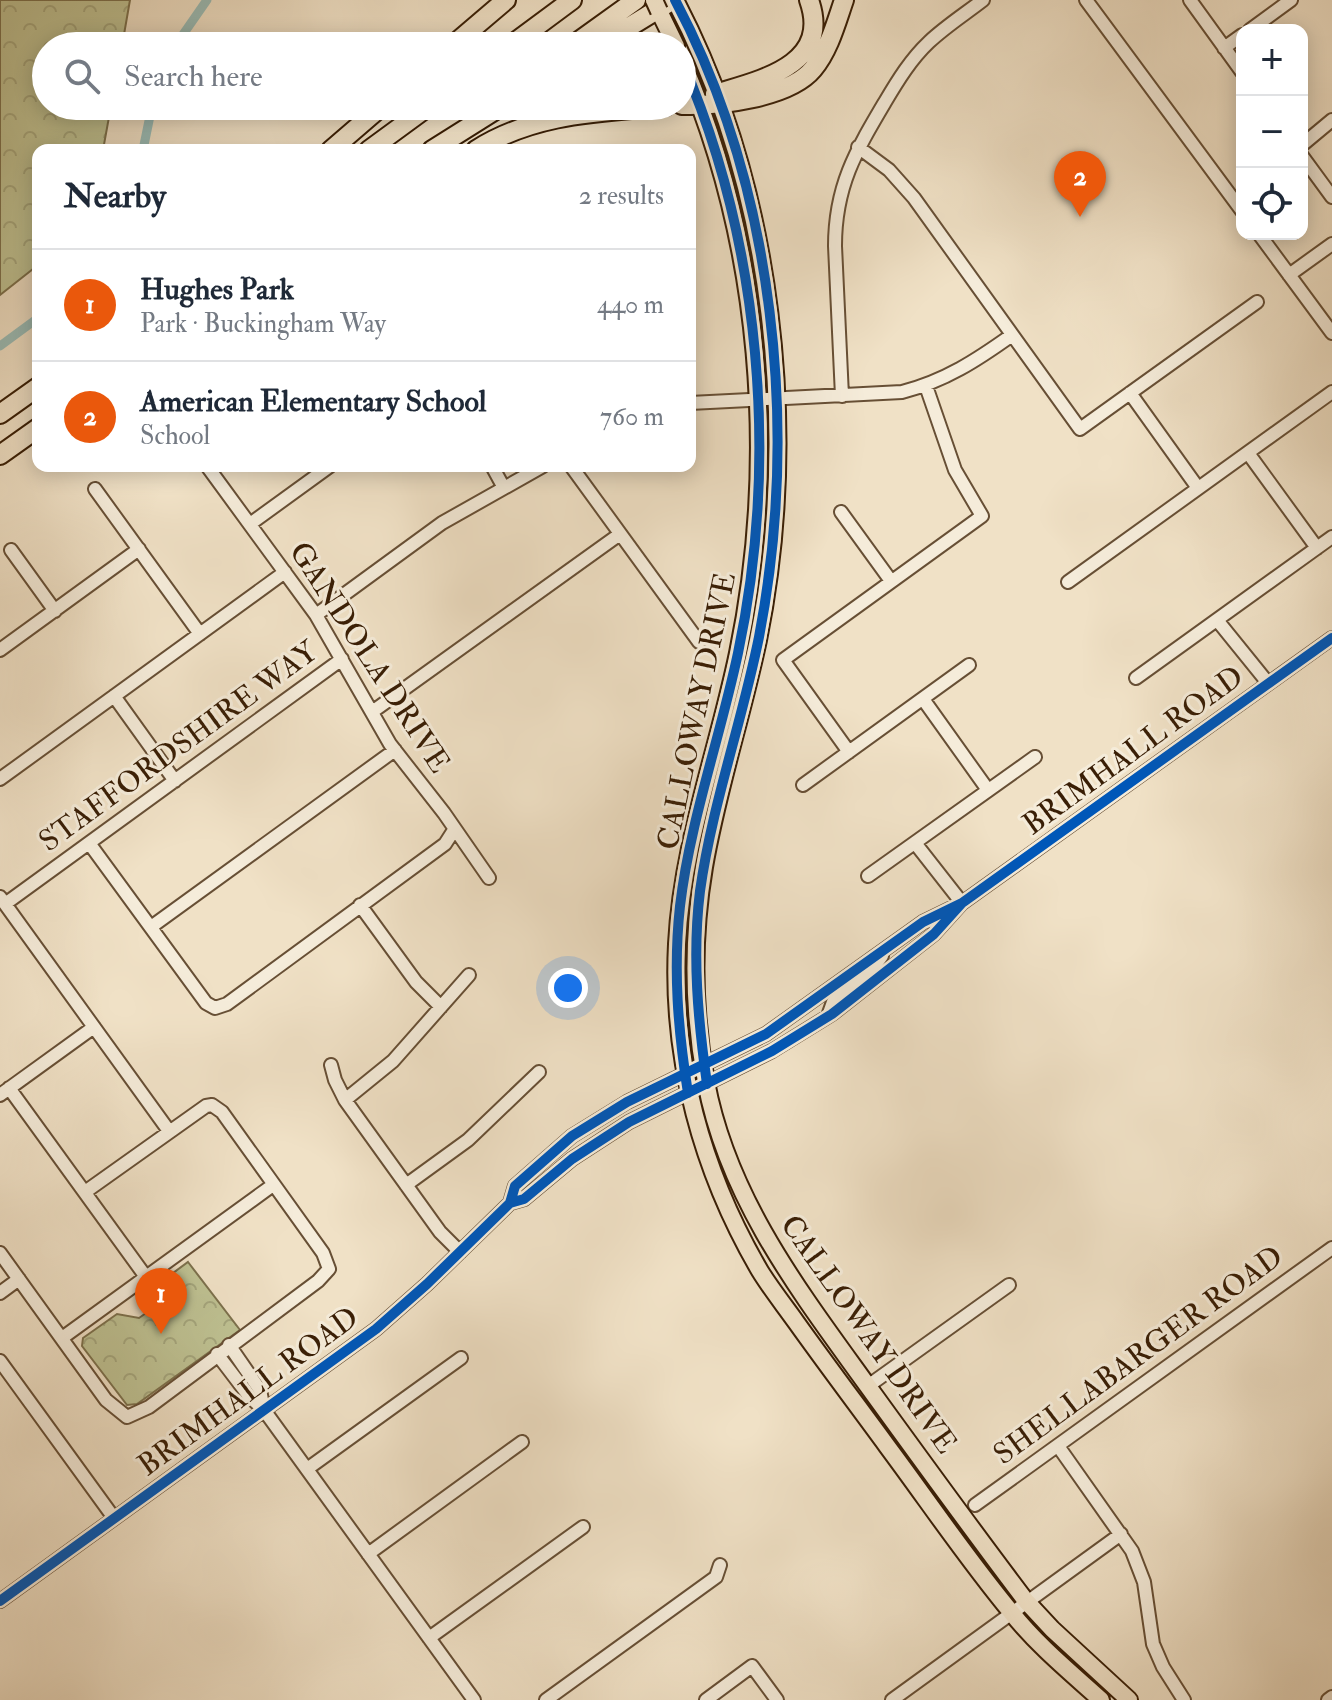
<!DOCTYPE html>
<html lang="en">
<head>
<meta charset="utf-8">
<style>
	body { margin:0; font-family:"IM FELL Double Pica",serif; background:#f2f2f3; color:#1f2937 }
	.controls { position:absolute; right:24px; top:24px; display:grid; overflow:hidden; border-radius:16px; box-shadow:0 4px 20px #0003 }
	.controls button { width:72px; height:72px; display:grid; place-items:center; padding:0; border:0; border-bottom:2px solid #e0e1e3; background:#fff; color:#1f2937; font:40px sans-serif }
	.you { position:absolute; left:568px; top:988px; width:28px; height:28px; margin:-20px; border:6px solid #fff; border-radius:50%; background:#1a73e8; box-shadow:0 0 0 12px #1a73e833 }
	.badge { display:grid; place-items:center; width:52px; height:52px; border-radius:50%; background:#ea580c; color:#fff; font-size:26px; font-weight:700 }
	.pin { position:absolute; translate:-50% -66px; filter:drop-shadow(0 2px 4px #0008) }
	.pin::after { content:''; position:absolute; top:42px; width:28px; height:24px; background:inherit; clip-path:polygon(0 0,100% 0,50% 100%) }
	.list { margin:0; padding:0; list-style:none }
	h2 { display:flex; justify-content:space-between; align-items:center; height:104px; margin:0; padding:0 32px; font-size:34px }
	h2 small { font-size:26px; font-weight:400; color:#747a83 }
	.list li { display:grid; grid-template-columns:52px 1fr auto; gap:24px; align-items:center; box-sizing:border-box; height:112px; padding:0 32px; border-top:2px solid #e0e1e3 }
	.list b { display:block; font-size:30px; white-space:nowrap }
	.list p { margin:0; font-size:26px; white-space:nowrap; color:#747a83 }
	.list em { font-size:26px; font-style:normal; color:#747a83 }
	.icon { flex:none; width:44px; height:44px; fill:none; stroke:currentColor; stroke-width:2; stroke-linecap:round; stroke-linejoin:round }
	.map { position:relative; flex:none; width:1332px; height:1700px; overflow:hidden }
	.search { position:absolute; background:#fff; box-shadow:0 4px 20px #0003; left:32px; top:32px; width:664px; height:88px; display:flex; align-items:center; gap:20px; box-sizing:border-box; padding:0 28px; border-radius:44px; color:#747a83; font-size:30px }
	.panel { position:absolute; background:#fff; box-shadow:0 4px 20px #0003; left:32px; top:144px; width:664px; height:328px; border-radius:16px }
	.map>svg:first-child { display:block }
	.park { fill:url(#park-crowns); stroke:#7c704c; stroke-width:2 }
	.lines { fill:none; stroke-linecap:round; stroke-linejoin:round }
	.canal { stroke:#9abdb8; stroke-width:9 }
	.minor-casing { stroke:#674f35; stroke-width:16 }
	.major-casing { stroke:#391e05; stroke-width:20 }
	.highway-casing { stroke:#391e05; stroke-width:22 }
	.minor { stroke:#f5ecda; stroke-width:12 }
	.major { stroke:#f0e1c6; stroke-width:16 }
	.highway { stroke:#f0e1c6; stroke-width:18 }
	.major-bridge-casing { stroke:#391e05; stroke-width:20; stroke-linecap:butt }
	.major-bridge { stroke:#f0e1c6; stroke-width:16 }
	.cycleway-casing { stroke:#f5ecda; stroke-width:15 }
	.cycleway { stroke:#0057b8; stroke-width:10 }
	.labels { text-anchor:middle; stroke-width:6; stroke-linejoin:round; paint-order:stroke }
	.street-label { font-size:30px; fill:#391e05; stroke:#f5ecda }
</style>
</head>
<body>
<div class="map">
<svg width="1332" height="1700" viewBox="0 0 1332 1700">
	<defs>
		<pattern id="park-crowns" width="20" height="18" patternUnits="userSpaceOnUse" patternTransform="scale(2)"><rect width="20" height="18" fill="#bec192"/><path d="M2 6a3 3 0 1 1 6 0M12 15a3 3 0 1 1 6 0" fill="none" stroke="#a4a57c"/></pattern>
	</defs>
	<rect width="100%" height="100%" fill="#f0e1c6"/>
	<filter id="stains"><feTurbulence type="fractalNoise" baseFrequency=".0025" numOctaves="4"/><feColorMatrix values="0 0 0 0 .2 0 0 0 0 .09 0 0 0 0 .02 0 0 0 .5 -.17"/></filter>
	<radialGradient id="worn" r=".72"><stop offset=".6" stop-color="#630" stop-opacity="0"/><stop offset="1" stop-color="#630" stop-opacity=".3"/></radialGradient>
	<path class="park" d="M0 0H130L122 46H46V106H111L103 150H38V265L0 295Z
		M188 1262 240 1330 137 1404 127 1405 82 1346 83 1338 117 1314 139 1318 166 1299V1296L161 1294 164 1291 158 1284Z"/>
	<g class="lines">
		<path class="canal" d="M175 46 207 0
			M143 150 152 106
			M0 346 38 318"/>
		<g class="minor-casing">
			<path id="minor" d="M1086 0 1242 211
				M1190 0 1242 72
				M1250 30 1291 0
				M1224 48 1242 35
				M1302 145 1332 120
				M858 147 889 170 914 198 1080 429 1257 302
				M1302 156 1332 197
				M1259 234 1332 333
				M1289 275 1332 244
				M1130 393 1198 488
				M842 396 835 246C835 186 856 151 885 102 898 80 911 59 929 42 946 26 965 14 983 0
				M690 403 902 392C945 381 977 360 1012 335
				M1248 453 1317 548
				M207 466 316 615 390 744 444 813 489 878
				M492 466 504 488
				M571 466 699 642
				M95 489 200 634
				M841 512 891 581
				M250 524 330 466
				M11 550 55 611
				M1068 582 1332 392
				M316 615 442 523 543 466
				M1217 620 1268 683
				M0 650 139 549
				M1136 678 1332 537
				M114 696 175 781
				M923 699 988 790
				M372 712 620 534
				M849 752 783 660 982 516 955 470 926 386
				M0 779 285 572
				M803 785 969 665
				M89 843 206 1003 215 1008 227 1004 445 844 454 830
				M915 843 962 903
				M868 876 1035 757
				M0 897 169 1131
				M5 904 342 659
				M360 905 416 982 441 1007
				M151 927 395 750
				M828 1016 833 1002 867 976 882 956
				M331 1065 335 1080 345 1100 440 1232 460 1252
				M9 1088 146 1277
				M0 1095 94 1027
				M345 1100 393 1061 469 975
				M406 1185 468 1140 539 1072
				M510 1203 515 1186 572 1136 627 1102 766 1034 923 922 962 903 1332 638
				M0 1253 106 1400 127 1417 149 1407 318 1281 329 1269 323 1253 222 1112 212 1105 206 1106 85 1192
				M0 1293 19 1279
				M62 1338 273 1185
				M229 1345 260 1390 264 1410
				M217 1354 249 1396 264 1410 474 1700
				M0 1361 114 1518
				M868 1386 1009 1285
				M1058 1446 1132 1551 1144 1582 1153 1644 1163 1667 1184 1700
				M307 1469 461 1358
				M975 1505 1332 1248
				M368 1554 522 1442
				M0 1601 376 1329 427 1284 510 1203 524 1199 572 1159 629 1122 772 1051 832 1014 934 934 962 903
				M429 1638 583 1527
				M546 1700 716 1577 720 1565
				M706 1700 752 1666 777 1700
				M892 1700 1121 1534
				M1328 1700 1332 1697"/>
		</g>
		<g class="major-casing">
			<path id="major" d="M675 0C774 189 800 432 758 640 742 716 717 791 704 867 692 938 693 1012 706 1082 728 1199 800 1292 867 1385 920 1458 972 1530 1026 1601L1052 1629 1129 1700
				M659 11 676 46
				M682 61C761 244 778 459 738 653 718 750 682 844 677 944 671 1059 702 1172 760 1271 771 1289 784 1305 796 1322 826 1364 857 1405 887 1446 928 1501 967 1559 1011 1612 1037 1645 1070 1672 1101 1700"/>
		</g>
		<g class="highway-casing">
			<path id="highway" d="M452 46 506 0
				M510 46 572 0
				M572 46 636 0
				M598 46 673 0
				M715 94C761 80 832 65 809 0
				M682 105C718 106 789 98 813 69 829 50 836 23 844 0
				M331 150 382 106
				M369 150 429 106
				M432 150 502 106
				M476 150C534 113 600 112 666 106
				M0 414 38 387
				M0 455 38 428"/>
		</g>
		<use href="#minor" class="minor"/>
		<use href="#major" class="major"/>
		<use href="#highway" class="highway"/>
		<g class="major-bridge-casing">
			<path id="major-bridge" d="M654 0 659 11"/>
		</g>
		<use href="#major-bridge" class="major-bridge"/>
		<g class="cycleway-casing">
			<path id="cycleway" d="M675 0C775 189 799 429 759 637 742 722 712 805 700 891 692 956 698 1020 707 1084
				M682 61C761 244 779 459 738 653 720 738 690 821 680 906 673 970 678 1030 688 1093
				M510 1203 515 1186 572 1136 627 1102 766 1034 923 922 962 903 1332 638
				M0 1601 376 1329 427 1284 510 1203 524 1199 572 1159 629 1122 772 1051 832 1014 934 934 962 903"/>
		</g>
		<use href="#cycleway" class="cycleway"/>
	</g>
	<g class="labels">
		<g class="street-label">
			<text transform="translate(370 657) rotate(57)" y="10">GANDOLA DRIVE</text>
			<text transform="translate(696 711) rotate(-78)" y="10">CALLOWAY DRIVE</text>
			<text transform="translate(178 746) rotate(-36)" y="10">STAFFORDSHIRE WAY</text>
			<text transform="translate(1133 750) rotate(-36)" y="10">BRIMHALL ROAD</text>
			<text transform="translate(869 1334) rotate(55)" y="10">CALLOWAY DRIVE</text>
			<text transform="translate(1138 1355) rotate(-36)" y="10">SHELLABARGER ROAD</text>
			<text transform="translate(248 1391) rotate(-36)" y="10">BRIMHALL ROAD</text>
		</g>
	</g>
	<rect width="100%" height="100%" filter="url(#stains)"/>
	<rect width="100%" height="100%" fill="url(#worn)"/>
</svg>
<div class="controls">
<button>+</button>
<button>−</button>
<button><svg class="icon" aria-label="locate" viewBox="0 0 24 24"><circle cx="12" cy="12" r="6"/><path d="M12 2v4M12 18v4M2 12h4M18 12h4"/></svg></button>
</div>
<div class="you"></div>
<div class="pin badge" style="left:161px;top:1334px">1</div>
<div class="pin badge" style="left:1080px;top:217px">2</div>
<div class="search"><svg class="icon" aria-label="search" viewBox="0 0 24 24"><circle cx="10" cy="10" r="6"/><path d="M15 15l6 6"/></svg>Search here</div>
<section class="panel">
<h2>Nearby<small>2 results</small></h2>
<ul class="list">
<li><span class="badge">1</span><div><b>Hughes Park</b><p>Park · Buckingham Way</p></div><em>440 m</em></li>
<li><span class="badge">2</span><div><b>American Elementary School</b><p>School</p></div><em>760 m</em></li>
</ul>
</section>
</div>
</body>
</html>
